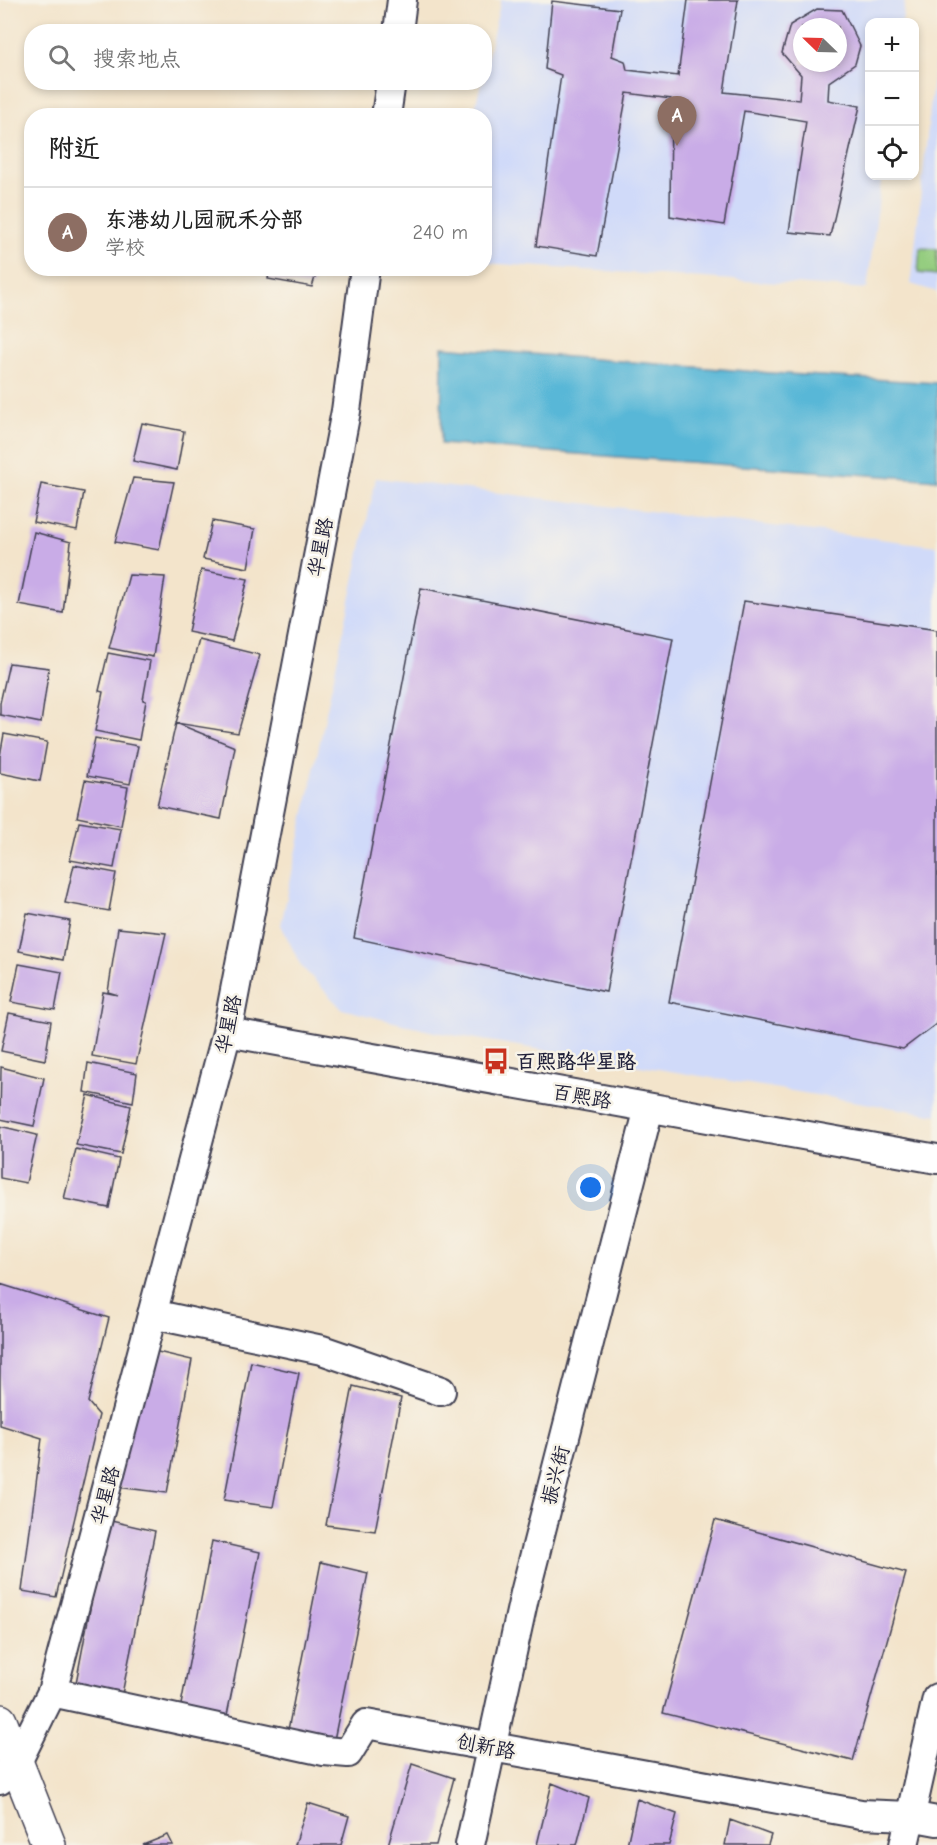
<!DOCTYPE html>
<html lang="zh">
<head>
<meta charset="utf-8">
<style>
	body { margin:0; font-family:"Comic Neue","LXGW WenKai TC",sans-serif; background:#f6f6f6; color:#222 }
	.controls { position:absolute; right:18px; top:18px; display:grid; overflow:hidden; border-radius:12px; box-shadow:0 3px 9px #0003 }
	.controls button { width:54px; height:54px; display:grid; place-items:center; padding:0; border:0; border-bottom:2px solid #e0e0e0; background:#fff; color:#222; font:30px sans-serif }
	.compass { position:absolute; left:793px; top:18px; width:54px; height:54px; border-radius:50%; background:#fff; box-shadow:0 3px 9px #0003; rotate:293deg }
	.you { position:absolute; left:591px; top:1188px; width:21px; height:21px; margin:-15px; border:4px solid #fff; border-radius:50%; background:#1a73e8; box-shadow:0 0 0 9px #1a73e833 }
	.badge { display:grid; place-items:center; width:39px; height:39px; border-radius:50%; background:#b45309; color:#fff; font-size:20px; font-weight:700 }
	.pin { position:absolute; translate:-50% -50px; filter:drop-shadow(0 2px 3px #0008) }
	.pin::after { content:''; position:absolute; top:32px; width:21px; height:18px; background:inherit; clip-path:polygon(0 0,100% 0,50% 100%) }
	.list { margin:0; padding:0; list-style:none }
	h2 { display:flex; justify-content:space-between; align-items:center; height:78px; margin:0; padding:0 24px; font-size:26px }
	h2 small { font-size:20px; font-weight:400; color:#767676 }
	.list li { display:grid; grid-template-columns:39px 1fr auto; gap:18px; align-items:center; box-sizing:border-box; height:90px; padding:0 24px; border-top:2px solid #e0e0e0 }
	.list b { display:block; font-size:22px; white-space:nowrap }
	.list p { margin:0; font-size:20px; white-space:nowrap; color:#767676 }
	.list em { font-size:20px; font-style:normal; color:#767676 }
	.icon { flex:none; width:33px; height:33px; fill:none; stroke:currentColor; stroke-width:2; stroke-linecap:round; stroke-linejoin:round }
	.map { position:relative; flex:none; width:937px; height:1845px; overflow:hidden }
	.search { position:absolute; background:#fff; box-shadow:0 3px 9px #0003; left:24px; top:24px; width:468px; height:66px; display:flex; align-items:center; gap:15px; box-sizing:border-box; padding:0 21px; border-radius:24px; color:#767676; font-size:22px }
	.panel { position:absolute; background:#fff; box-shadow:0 3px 9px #0003; left:24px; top:108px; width:468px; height:168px; border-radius:24px }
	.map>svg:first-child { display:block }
	.built { fill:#d0daf9; fill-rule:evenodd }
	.green { fill:#95cd80; stroke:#5c785e; stroke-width:1.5 }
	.water { fill:#59b7d7; stroke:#3e6c89; stroke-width:1.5 }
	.building { fill:#c9ace7; fill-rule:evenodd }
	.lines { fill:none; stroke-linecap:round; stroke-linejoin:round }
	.minor-casing { stroke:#413f51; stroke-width:32 }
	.major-casing { stroke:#413f51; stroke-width:36 }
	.minor { stroke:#fff; stroke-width:28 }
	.major { stroke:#fff; stroke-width:33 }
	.labels { text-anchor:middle; stroke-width:5; stroke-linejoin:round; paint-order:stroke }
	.street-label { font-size:20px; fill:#22223b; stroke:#f7f3e8 }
	.poi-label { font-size:20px; font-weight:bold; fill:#22223b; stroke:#f7f3e8; text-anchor:start }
</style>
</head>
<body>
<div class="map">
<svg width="937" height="1845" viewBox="0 0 937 1845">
	<rect width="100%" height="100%" fill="#f7f3e8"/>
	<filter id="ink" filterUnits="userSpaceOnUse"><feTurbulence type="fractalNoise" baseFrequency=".0167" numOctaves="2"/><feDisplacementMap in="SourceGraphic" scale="12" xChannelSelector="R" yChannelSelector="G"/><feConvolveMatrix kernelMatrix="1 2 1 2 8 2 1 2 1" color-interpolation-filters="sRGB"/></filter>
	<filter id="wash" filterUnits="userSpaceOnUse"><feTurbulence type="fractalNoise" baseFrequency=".008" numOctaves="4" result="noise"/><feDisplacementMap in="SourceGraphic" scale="24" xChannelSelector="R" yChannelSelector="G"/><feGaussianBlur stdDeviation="1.35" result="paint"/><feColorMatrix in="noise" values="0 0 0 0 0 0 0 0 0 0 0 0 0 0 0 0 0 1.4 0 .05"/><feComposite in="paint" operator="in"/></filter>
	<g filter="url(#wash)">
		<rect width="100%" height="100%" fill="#f3e4cb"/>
		<path class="built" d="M501 0H905L902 22H870V176H882L867 289 485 263 484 116H473L481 83 484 82 485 68ZM802 27H838V63H802Z
			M937 45V292L911 284Z
			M376 478 937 546V1115L434 1032 342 1009 301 966 281 925Z"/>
		<path class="green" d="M920 248 937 249V275L918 273Z"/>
		<path class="water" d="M442 347 771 373 937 383V480L441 444Z"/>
		<g id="blocks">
			<path class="building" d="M688 0H738L724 92 799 100 801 75 782 53 790 25 817 9 842 10 860 46 855 64 829 82 828 100 860 106 830 236 789 232 806 121 744 111 724 225 670 216 671 99 627 93 597 256 536 246 561 75 545 69 552 1 620 9 612 56 625 61 627 70 678 76ZM802 27H838V63H802Z
				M270 268H318L312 287 268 279Z
				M142 423 184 431 177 470 133 461Z
				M133 478 174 482 159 550 115 542Z
				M41 484 84 492 77 530 33 522Z
				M212 521 255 529 248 568 203 559Z
				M34 532 71 542 63 613 19 605Z
				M201 570 248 579 232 641 188 632Z
				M129 575 165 577 153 657 109 648Z
				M421 588 673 638 606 992 354 938Z
				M744 601 937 630V1020L936 1024 903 1049 669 1002Z
				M199 640 260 655 238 733 176 723Z
				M108 653 150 661 143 700 146 701 139 740 95 731 103 692 99 691Z
				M9 663 49 668 41 723 0 715V703Z
				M176 723 235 747 221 819 157 806Z
				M4 734 47 742 40 781 0 773V756Z
				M95 738 138 746 130 784 87 776Z
				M85 780 128 787 121 826 77 817Z
				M79 822 121 829 114 868 70 860Z
				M74 865 116 873 109 911 65 903Z
				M27 913 70 921 63 960 19 951Z
				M118 928 166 933 136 1064 92 1056 103 992 118 995 108 992Z
				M19 964 62 972 55 1010 11 1002Z
				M9 1013 51 1021 45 1060 1 1051Z
				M88 1063 137 1073 133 1102 84 1092Z
				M1 1067 44 1078 34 1126 0 1119Z
				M88 1095 131 1106 121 1154 76 1145Z
				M0 1126 37 1135 26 1183 0 1178Z
				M76 1149 119 1159 109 1208 64 1199Z
				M0 1284 109 1318 88 1402 99 1415 56 1597 22 1591 42 1438 0 1425Z
				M145 1349 192 1360 167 1493 117 1487Z
				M251 1362 299 1373 273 1507 224 1500Z
				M353 1386 401 1398 375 1531 326 1525Z
				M107 1520 155 1531 121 1699 75 1688Z
				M715 1520 906 1573 853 1761 663 1713Z
				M212 1541 260 1552 226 1720 180 1710Z
				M321 1562 368 1573 334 1740 288 1730Z
				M412 1764 454 1778 436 1845H388Z
				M552 1783 589 1798 577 1845H537Z
				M637 1799 677 1814 669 1845H627Z
				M308 1803 349 1816 341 1845H295Z
				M730 1820 771 1835 768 1845H725Z
				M168 1835 173 1845H143Z"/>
		</g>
	</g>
	<g filter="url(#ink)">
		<use href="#blocks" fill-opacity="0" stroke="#413f51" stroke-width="1.5"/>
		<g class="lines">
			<g class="minor-casing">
				<path id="minor" d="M398 32 402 0
					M386 116 391 82
					M227 1032 937 1159
					M152 1314 322 1350 441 1391
					M52 1692 324 1751 348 1753 366 1724 861 1814 910 1816 937 1821
					M0 1780 17 1762 52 1692 227 1032 346 411 365 268
					M470 1845 525 1593 649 1108
					M904 1845 937 1698"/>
			</g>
			<g class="major-casing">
				<path id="major" d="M0 1721 49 1845"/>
			</g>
			<use href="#minor" class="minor"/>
			<use href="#major" class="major"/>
		</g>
	</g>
	<defs>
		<g id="bus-bare" transform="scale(2.07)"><path d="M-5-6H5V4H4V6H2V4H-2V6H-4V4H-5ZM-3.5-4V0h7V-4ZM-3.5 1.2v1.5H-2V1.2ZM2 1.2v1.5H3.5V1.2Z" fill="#c8321e" stroke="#f7f3e8" stroke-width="2.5" paint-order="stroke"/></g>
	</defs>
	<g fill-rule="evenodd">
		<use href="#bus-bare" x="496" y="1061"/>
	</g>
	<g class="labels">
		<g class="street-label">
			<text transform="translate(320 547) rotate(-79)" y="7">华星路</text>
			<text transform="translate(228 1024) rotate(-78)" y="7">华星路</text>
			<text transform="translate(582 1096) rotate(10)" y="7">百熙路</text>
			<text transform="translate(555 1475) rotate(-76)" y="7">振兴街</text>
			<text transform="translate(105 1495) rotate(-75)" y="7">华星路</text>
			<text transform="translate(486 1746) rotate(11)" y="7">创新路</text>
		</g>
		<g class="poi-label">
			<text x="516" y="1068">百熙路华星路</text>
		</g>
	</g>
</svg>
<div class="controls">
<button>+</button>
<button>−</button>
<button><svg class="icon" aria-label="locate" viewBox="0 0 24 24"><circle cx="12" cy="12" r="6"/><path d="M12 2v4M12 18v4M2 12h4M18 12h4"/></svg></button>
</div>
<svg class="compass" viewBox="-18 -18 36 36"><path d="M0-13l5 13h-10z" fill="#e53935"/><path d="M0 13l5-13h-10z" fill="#767676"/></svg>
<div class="you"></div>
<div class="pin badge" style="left:677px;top:146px;background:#8d6e63">A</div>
<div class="search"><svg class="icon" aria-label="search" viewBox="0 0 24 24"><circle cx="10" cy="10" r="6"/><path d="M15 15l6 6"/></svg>搜索地点</div>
<section class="panel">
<h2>附近<small></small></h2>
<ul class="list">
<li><span class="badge" style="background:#8d6e63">A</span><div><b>东港幼儿园祝禾分部</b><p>学校</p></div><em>240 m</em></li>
</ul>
</section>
</div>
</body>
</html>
